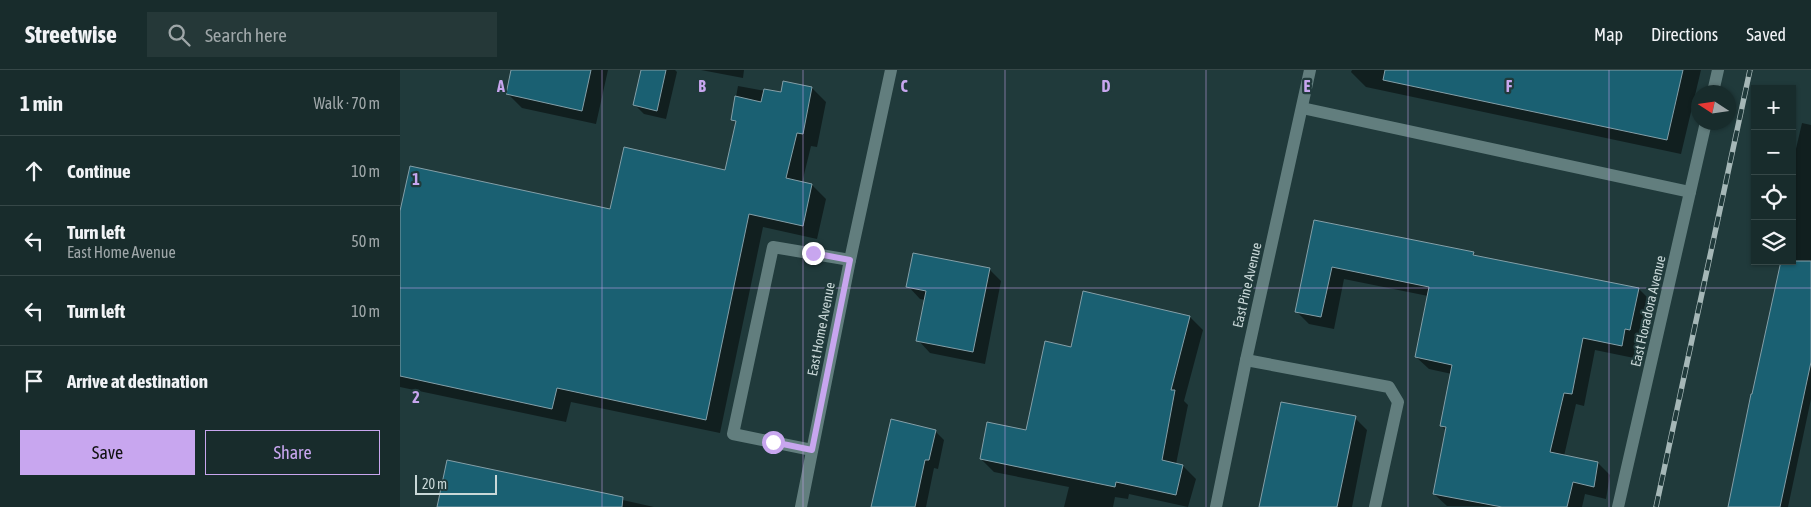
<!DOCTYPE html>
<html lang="en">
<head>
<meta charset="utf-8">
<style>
	body { margin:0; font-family:"Asap Condensed",sans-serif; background:#253838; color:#f1f3f6 }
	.controls { position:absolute; right:15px; top:15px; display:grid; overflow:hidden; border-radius:0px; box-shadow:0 1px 4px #0004 }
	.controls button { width:45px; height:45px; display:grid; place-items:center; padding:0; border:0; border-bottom:1px solid #364848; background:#182c2c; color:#f1f3f6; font:25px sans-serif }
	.compass { position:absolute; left:1291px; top:15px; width:45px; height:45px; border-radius:50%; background:#182c2c; box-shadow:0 1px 4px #0004; rotate:282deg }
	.scale { position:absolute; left:15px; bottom:12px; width:82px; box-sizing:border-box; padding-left:5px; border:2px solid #c9d8d8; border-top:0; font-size:14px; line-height:18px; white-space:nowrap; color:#c9d8d8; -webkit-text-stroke:4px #203a3b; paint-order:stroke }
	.stop { position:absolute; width:15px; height:15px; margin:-11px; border:4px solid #c8a6ef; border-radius:50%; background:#fff }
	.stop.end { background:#c8a6ef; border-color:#fff; box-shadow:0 1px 5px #0008 }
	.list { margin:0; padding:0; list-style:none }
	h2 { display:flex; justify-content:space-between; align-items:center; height:65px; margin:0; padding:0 20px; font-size:21px }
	h2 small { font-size:16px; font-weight:400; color:#9fa7a9 }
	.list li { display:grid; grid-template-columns:32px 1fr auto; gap:15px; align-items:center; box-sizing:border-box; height:70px; padding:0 20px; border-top:1px solid #364848 }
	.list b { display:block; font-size:19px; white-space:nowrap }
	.list p { margin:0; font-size:16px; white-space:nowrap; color:#9fa7a9 }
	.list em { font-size:16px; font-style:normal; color:#9fa7a9 }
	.actions { display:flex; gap:10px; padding:15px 20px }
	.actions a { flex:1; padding:11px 0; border:1px solid #c8a6ef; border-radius:0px; text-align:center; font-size:18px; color:#c8a6ef }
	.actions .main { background:#c8a6ef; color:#111 }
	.icon { flex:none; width:28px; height:28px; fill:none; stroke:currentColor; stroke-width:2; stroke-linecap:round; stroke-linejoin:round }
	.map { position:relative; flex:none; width:1411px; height:437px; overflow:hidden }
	header { display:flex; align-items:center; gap:30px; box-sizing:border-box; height:70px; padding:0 25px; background:#182c2c; border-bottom:1px solid #364848 }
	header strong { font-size:24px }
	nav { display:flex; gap:28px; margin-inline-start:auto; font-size:18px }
	.search { width:350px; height:45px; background:#253838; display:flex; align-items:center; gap:12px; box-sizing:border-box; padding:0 18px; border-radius:0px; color:#9fa7a9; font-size:19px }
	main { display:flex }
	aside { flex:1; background:#182c2c }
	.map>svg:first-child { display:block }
	.shadow { fill:#0007 }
	.building { fill:#1a6072; stroke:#849fa8 }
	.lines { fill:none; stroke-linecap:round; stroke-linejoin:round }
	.lane { stroke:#627e7e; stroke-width:12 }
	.street { stroke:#627e7e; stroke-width:12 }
	.rail-casing { stroke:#a5b7b7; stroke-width:5.5 }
	.rail { stroke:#203a3b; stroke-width:4; stroke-dasharray:11; stroke-linecap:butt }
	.route { stroke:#c8a6ef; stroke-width:6 }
	.grid { fill:none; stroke:#c8a6ef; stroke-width:1; stroke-opacity:0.55 }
	.labels { text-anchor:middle; stroke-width:4.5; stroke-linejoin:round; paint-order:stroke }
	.street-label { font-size:14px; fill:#c9d8d8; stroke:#203a3b }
	.grid-label { font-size:16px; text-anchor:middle; font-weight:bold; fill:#c8a6ef; stroke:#203a3b; stroke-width:4.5; stroke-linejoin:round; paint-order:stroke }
</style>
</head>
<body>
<header>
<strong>Streetwise</strong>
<div class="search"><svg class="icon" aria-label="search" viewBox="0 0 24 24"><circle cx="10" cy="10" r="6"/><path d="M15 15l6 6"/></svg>Search here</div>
<nav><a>Map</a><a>Directions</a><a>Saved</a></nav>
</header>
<main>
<aside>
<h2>1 min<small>Walk · 70 m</small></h2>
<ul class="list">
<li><svg class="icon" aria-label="ahead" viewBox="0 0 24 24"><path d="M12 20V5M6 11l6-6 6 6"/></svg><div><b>Continue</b></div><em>10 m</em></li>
<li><svg class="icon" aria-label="left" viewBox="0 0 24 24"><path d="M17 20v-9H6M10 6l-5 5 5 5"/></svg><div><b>Turn left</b><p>East Home Avenue</p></div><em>50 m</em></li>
<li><svg class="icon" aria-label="left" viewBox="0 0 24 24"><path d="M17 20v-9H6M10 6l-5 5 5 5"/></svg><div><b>Turn left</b></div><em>10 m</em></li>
<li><svg class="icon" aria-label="arrive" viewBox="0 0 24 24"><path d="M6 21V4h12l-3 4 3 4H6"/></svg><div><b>Arrive at destination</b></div></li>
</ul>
<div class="actions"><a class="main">Save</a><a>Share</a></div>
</aside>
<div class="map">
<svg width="1411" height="437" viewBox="0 0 1411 437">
	<rect width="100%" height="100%" fill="#203a3b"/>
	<path class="shadow" d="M113 0H208L196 54 122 38 108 24Z
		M242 0H275L277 2 266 49 244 44 235 35Z
		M301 0H344L343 8Z
		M952 0H1301L1281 84 966 17 951 2Z
		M338 16 382 24 412 18 426 32 417 77 411 76 402 113 412 115 426 129 417 169 363 157 320 363 171 332 166 352 0 317V147L211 141 326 101 336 53 332 49Z
		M1402 53 1411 55V329L1388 437H1330L1392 191V96Z
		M915 151 1073 183 1077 187 1239 219 1251 231 1243 271 1238 270 1234 288 1195 280 1184 336 1176 334 1164 386 1198 393 1210 405 1206 429 1185 424 1182 437 1047 436 1034 424 1047 361 1041 356 1052 304 1029 299 1016 287 1028 226 944 209 934 259 909 254 896 241Z
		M589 199 601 211 585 294 530 283 518 270 526 230 520 229 508 216Z
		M790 247 803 260 784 331 788 335 776 394 783 396 796 409 788 437 729 424 728 429 715 427 713 437H664L669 417 594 402 581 389 627 362 672 278Z
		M955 348 967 360 952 437H860Z
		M535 361 544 370 538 399 534 398 526 437H472Z
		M48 391 254 437H38Z"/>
	<path class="building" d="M111 0H191L182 41 106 24Z
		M241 0H266L257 41 233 35Z
		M985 0H1283L1267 70 983 10Z
		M383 11 412 17 403 64 397 63 386 108 412 114 403 156 349 144 306 350 157 318 152 339 0 306V141L10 96 210 139 224 77 325 100 336 51 331 50 335 26 361 32 364 19 381 22Z
		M914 150 1074 182 1073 185 1239 218 1230 260 1225 259 1222 276 1183 268 1172 324 1164 323 1150 382 1198 392 1194 417 1173 412 1167 437H1102L1033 424 1046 357 1040 356 1052 295 1015 287 1029 217 932 197 921 247 895 242Z
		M513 183 590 198 573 282 516 271 526 221 506 217Z
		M1381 191H1411V292L1380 437H1328L1351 324H1352Z
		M683 221 790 246 771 320H775L762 390 783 395 776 425 716 412 715 417 580 389 587 352 626 360 645 271 671 277Z
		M881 332 956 346 937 437H859Z
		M491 349 536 360 529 390H525L515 437H471Z
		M47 390 223 427 222 437H37Z"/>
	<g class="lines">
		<path class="lane" d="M902 38 1290 122
			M846 290 989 317 998 332 975 437
			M412 380 333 364 373 177 450 190"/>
		<path class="street" d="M1313 22 1318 0
			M401 437 450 190 491 0
			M816 437 846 290 910 0
			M1218 437 1306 52"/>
		<g class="rail-casing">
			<path id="rail" d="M1256 437 1350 0"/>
		</g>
		<use href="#rail" class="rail"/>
	</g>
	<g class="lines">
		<path class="route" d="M373 372 412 380 450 190 413 183"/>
	</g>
	<path class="grid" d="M202 0V437M403 0V437M605 0V437M806 0V437M1008 0V437M1209 0V437M0 218H1411"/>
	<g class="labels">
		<g class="street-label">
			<text transform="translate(847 215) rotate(-77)" y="5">East Pine Avenue</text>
			<text transform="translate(1248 241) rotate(-77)" y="5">East Floradora Avenue</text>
			<text transform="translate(421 259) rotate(-79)" y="5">East Home Avenue</text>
		</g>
	</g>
	<g class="grid-label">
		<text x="101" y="22">A</text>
		<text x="302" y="22">B</text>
		<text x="504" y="22">C</text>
		<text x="706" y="22">D</text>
		<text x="907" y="22">E</text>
		<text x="1109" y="22">F</text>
		<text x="16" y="115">1</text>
		<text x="16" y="333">2</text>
	</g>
</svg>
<div class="controls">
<button>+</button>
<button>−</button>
<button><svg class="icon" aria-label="locate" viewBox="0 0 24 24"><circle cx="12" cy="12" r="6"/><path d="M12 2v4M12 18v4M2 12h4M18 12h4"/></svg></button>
<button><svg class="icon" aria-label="layers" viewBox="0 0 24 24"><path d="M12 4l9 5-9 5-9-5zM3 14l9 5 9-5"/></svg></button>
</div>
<svg class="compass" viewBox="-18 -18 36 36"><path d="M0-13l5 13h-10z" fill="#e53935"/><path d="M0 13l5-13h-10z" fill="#9fa7a9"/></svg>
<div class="scale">20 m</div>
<div class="stop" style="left:373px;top:372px"></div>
<div class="stop end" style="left:413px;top:183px"></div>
</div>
</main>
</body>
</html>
